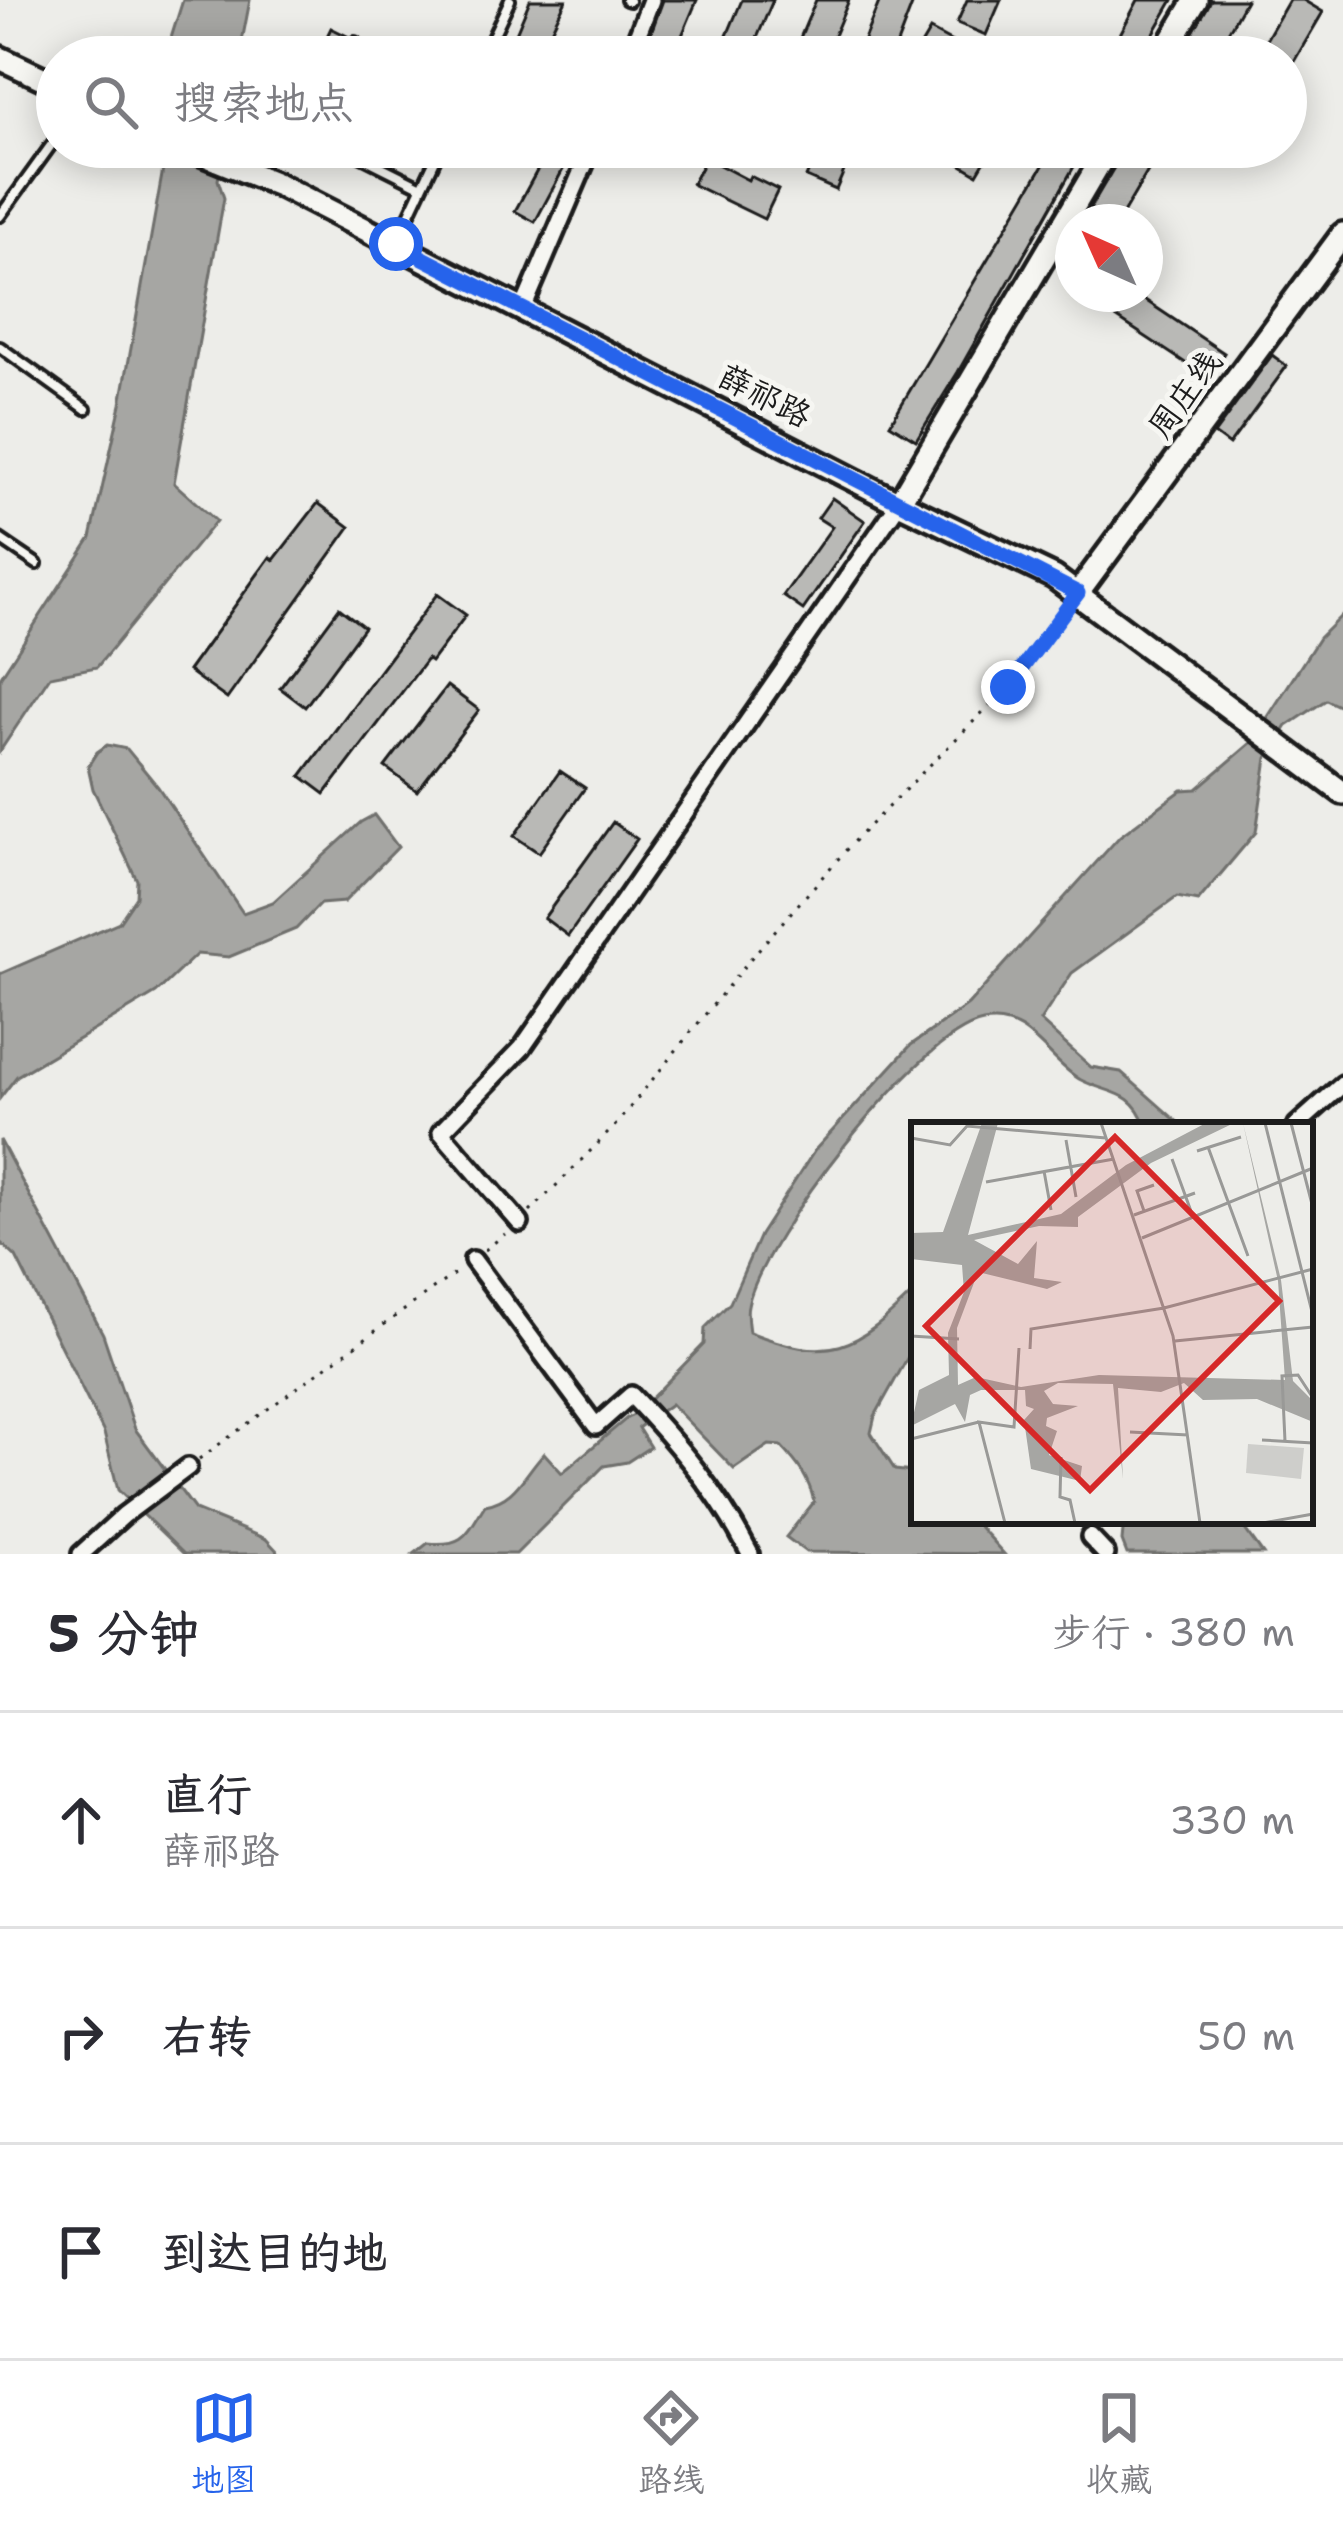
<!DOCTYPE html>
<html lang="zh">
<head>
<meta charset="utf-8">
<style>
	body { margin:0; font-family:"Shantell Sans","LXGW WenKai TC",sans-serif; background:#f2f2f3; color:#2b2b33 }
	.compass { position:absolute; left:1055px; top:204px; width:108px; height:108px; border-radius:50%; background:#fff; box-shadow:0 6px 30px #0003; rotate:315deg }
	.stop { position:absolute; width:36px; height:36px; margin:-27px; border:9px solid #2563eb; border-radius:50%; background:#fff }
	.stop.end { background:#2563eb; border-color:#fff; box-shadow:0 3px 12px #0008 }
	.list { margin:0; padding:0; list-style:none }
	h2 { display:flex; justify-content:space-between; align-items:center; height:156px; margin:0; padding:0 48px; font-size:51px }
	h2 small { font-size:39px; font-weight:400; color:#7c7c81 }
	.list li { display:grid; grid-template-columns:78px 1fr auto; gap:36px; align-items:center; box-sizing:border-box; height:216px; padding:0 48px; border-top:3px solid #e1e1e2 }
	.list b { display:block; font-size:45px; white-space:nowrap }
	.list p { margin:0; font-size:39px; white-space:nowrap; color:#7c7c81 }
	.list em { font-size:39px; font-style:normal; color:#7c7c81 }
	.icon { flex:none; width:66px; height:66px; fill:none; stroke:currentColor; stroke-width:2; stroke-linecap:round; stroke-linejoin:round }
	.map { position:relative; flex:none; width:1343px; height:1554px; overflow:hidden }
	.search { position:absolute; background:#fff; box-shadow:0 6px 30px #0003; left:36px; right:36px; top:36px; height:132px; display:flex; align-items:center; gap:30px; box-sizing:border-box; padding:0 42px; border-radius:66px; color:#7c7c81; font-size:45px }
	.sheet { height:804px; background:#fff }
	nav { display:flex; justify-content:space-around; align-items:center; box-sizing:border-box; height:168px; border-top:3px solid #e1e1e2; background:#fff; font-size:33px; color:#7c7c81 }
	nav a { display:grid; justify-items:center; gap:6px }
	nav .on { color:#2563eb }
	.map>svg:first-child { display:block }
	.water { fill:#a6a6a3; stroke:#6f6f6d; stroke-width:3 }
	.building { fill:#b9b9b6; stroke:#1c1c1c; stroke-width:3 }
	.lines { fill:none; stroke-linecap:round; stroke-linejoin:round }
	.lane-casing { stroke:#1c1c1c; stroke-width:16 }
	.street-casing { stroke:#1c1c1c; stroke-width:24 }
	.secondary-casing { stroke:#1c1c1c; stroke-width:30 }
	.path { stroke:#1c1c1c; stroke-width:3; stroke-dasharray:3 9; stroke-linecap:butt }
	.lane { stroke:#f6f6f2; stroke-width:8 }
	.street { stroke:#f6f6f2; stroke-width:15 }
	.secondary { stroke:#f6f6f2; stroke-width:21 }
	.route { stroke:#2563eb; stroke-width:15 }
	.labels { text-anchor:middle; stroke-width:10; stroke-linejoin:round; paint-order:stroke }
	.street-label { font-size:33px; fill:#1c1c1c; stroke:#f6f6f2 }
	.inset-road { fill:none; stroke:#999997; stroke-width:3 }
	.view { fill:#d62828; fill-opacity:0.15; stroke:#d62828; stroke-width:6 }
	.inset-edge { fill:none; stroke:#1c1c1c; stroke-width:6 }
</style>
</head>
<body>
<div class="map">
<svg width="1343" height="1554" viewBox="0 0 1343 1554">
	<rect width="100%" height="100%" fill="#edede9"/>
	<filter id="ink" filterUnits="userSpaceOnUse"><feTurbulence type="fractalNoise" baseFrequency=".00833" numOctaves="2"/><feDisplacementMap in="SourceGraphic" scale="24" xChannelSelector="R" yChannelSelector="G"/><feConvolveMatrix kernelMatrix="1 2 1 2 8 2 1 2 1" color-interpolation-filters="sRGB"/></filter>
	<g filter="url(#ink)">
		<path class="water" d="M183 0H250L239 57H165Z
			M167 147H224L218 180 224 198 174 483 216 521 97 667 50 676 0 751V678L91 538 121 404Z
			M1343 614V708L1326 700 1287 726 1267 758 1256 832 1198 901 1177 897 1072 973 1040 1021 1091 1067 1121 1072 1181 1125H1145C1133 1089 1108 1094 1081 1080 1048 1062 1029 1013 983 1022 917 1034 761 1241 748 1305 746 1313 748 1324 749 1332 831 1364 855 1350 914 1292V1346L875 1416 871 1433 895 1470 914 1472V1521H974L1004 1554 806 1552 786 1537 814 1502C809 1478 798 1464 781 1446L769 1445 734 1469 671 1404 638 1428 650 1447 627 1462 604 1466 516 1554H414L428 1543C465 1547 467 1533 485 1505 516 1500 524 1474 544 1453L562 1473 627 1418 636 1414 704 1344 705 1328 730 1303 760 1235 815 1150 911 1045 968 1005 1120 836 1182 790 1197 789 1251 743 1319 638Z
			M107 745 127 749 158 787 243 913 273 902 361 822 374 815 398 847 344 902 320 904 296 929 229 957 197 954 156 993 17 1076 0 1098V974L119 922 136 897 137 880 93 789 88 766 97 752Z
			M0 1140 103 1334 135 1429 195 1510 266 1539 280 1554H184L118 1490 104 1433 16 1257 0 1242Z
			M1124 1521H1239L1263 1554H1127L1122 1541Z"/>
		<path class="building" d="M530 0H566L538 57H506Z
			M663 0H697L673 57H642Z
			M742 0H773L749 57H718Z
			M816 0H849L825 57H792Z
			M880 0H914L892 57H857Z
			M967 0H1001L986 35 957 23Z
			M1138 0H1173L1140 57H1108Z
			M1211 0H1246L1214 57H1179Z
			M1289 0H1303L1323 12 1286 75V57H1256Z
			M331 28 349 37 340 57H317Z
			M930 30 954 43 946 57H914Z
			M550 147H575L535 222 515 211Z
			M735 147H787L779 166Z
			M819 147H854L836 190 806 177Z
			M931 147H993L977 174Z
			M1054 147H1085L958 372 916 440 890 424Z
			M1126 147H1162L1118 222H1082Z
			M706 158 748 180 750 176 778 190 764 219 692 184Z
			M1081 294H1136L1224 353 1208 378Z
			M1272 355 1287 366 1229 445 1214 434Z
			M832 498 865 521 803 610 783 596 832 527 818 518Z
			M318 503 350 527 227 699 188 671 270 557 274 560Z
			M437 594 466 615 431 662 427 659 325 794 301 776Z
			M339 608 364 627 305 707 280 688Z
			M447 686 479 710 417 791 385 767Z
			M560 771 585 788 539 853 514 836Z
			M613 822 637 839 568 936 544 918Z"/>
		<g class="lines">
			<g class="lane-casing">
				<path id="lane" d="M626 0 629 1
					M348 57 355 42
					M483 57 510 0
					M342 147 422 187
					M0 216 57 137
					M396 243 441 147
					M0 347 86 409
					M0 539 37 564"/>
			</g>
			<g class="street-casing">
				<path id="street" d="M629 57 651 0
					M523 309 592 147
					M1297 1125 1343 1084
					M520 1223 441 1132 522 1048 899 503
					M473 1260 596 1426 631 1395C678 1444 719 1493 750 1554
					M1090 1537 1106 1554
					M81 1554 124 1515 188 1467"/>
			</g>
			<g class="secondary-casing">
				<path id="secondary" d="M1162 57 1196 0
					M0 58 57 85
					M185 147 279 185 899 503 1054 577 1343 793
					M899 503 1109 147
					M1078 593 1343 234"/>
			</g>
			<path class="path" d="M530 1212 614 1127 751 958 853 842 1008 687 1066 610
				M485 1250 505 1234
				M199 1459 458 1271"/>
			<use href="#lane" class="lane"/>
			<use href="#street" class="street"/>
			<use href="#secondary" class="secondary"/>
		</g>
	</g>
	<g class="lines" filter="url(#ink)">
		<path class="route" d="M396 244 1078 593 1008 687"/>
	</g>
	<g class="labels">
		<g class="street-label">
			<text transform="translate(1184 394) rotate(-54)" y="12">周庄线</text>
			<text transform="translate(765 395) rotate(27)" y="12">薛祁路</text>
		</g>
	</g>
	<g transform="translate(911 1122)">
		<rect width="402" height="402" fill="#edede9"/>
		<path d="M337 322 393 326 390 357 335 351Z" fill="#cececb"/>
		<path d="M71 1H87L57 113 150 92 215 43 295 1H323L240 41 167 95V105L128 104 63 118 107 142 126 119 123 156 151 160 136 167 67 150 46 206 47 263 65 255 110 265 188 253 374 258 367 159 332 1 370 158 382 259 402 279V300L346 277 292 278 273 261 250 270 207 266 212 357 202 262 147 261 133 269 142 282 167 284 136 296 135 304 146 309 138 333 171 344 169 359 120 347 113 298 123 287 115 284 114 268H70L59 273 54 300 44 282 0 304 8 268 38 253 37 211 53 170 51 143 0 137V111L32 110Z" fill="#a6a6a3"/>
		<path class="inset-road" d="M190 1 262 214 289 401M354 1 402 194M380 1 402 86M0 16 39 23 56 4 195 16M155 18 165 75M297 25 337 134M286 29 330 15M261 37 281 92M133 49 140 88M75 60 203 37M233 89 226 69 243 63M223 93 284 71M231 116 402 46M0 214 48 217M264 219 402 205M119 227 120 207 253 186 402 147M219 310 277 313M0 317 68 300M351 318 402 321M374 319 371 254 387 253 402 276M150 335 149 375 159 378 164 401M94 401 68 300 103 305 108 226M352 401 402 392"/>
		<path class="view" d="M204 15 368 179 179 368 15 204Z"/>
		<rect width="402" height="402" class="inset-edge"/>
	</g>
</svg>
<svg class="compass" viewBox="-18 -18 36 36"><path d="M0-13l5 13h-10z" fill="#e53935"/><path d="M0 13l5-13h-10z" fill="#7c7c81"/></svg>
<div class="stop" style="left:396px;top:244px"></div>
<div class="stop end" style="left:1008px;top:687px"></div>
<div class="search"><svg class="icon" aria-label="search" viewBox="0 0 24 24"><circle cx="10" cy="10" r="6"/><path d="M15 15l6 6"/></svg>搜索地点</div>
</div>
<section class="sheet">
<h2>5 分钟<small>步行 · 380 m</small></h2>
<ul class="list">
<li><svg class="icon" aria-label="ahead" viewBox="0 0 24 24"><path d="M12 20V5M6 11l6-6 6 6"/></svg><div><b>直行</b><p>薛祁路</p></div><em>330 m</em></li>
<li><svg class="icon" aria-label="right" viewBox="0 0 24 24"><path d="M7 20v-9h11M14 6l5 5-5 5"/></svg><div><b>右转</b></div><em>50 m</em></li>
<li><svg class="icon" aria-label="arrive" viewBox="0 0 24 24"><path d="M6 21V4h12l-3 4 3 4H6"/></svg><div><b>到达目的地</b></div></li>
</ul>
</section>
<nav>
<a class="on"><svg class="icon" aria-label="map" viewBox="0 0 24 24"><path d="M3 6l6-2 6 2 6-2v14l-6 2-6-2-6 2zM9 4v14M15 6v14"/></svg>地图</a>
<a><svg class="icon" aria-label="directions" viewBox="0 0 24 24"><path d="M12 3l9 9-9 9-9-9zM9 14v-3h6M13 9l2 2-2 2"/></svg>路线</a>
<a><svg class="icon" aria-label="saved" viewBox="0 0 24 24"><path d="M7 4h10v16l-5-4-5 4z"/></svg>收藏</a>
</nav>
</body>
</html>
